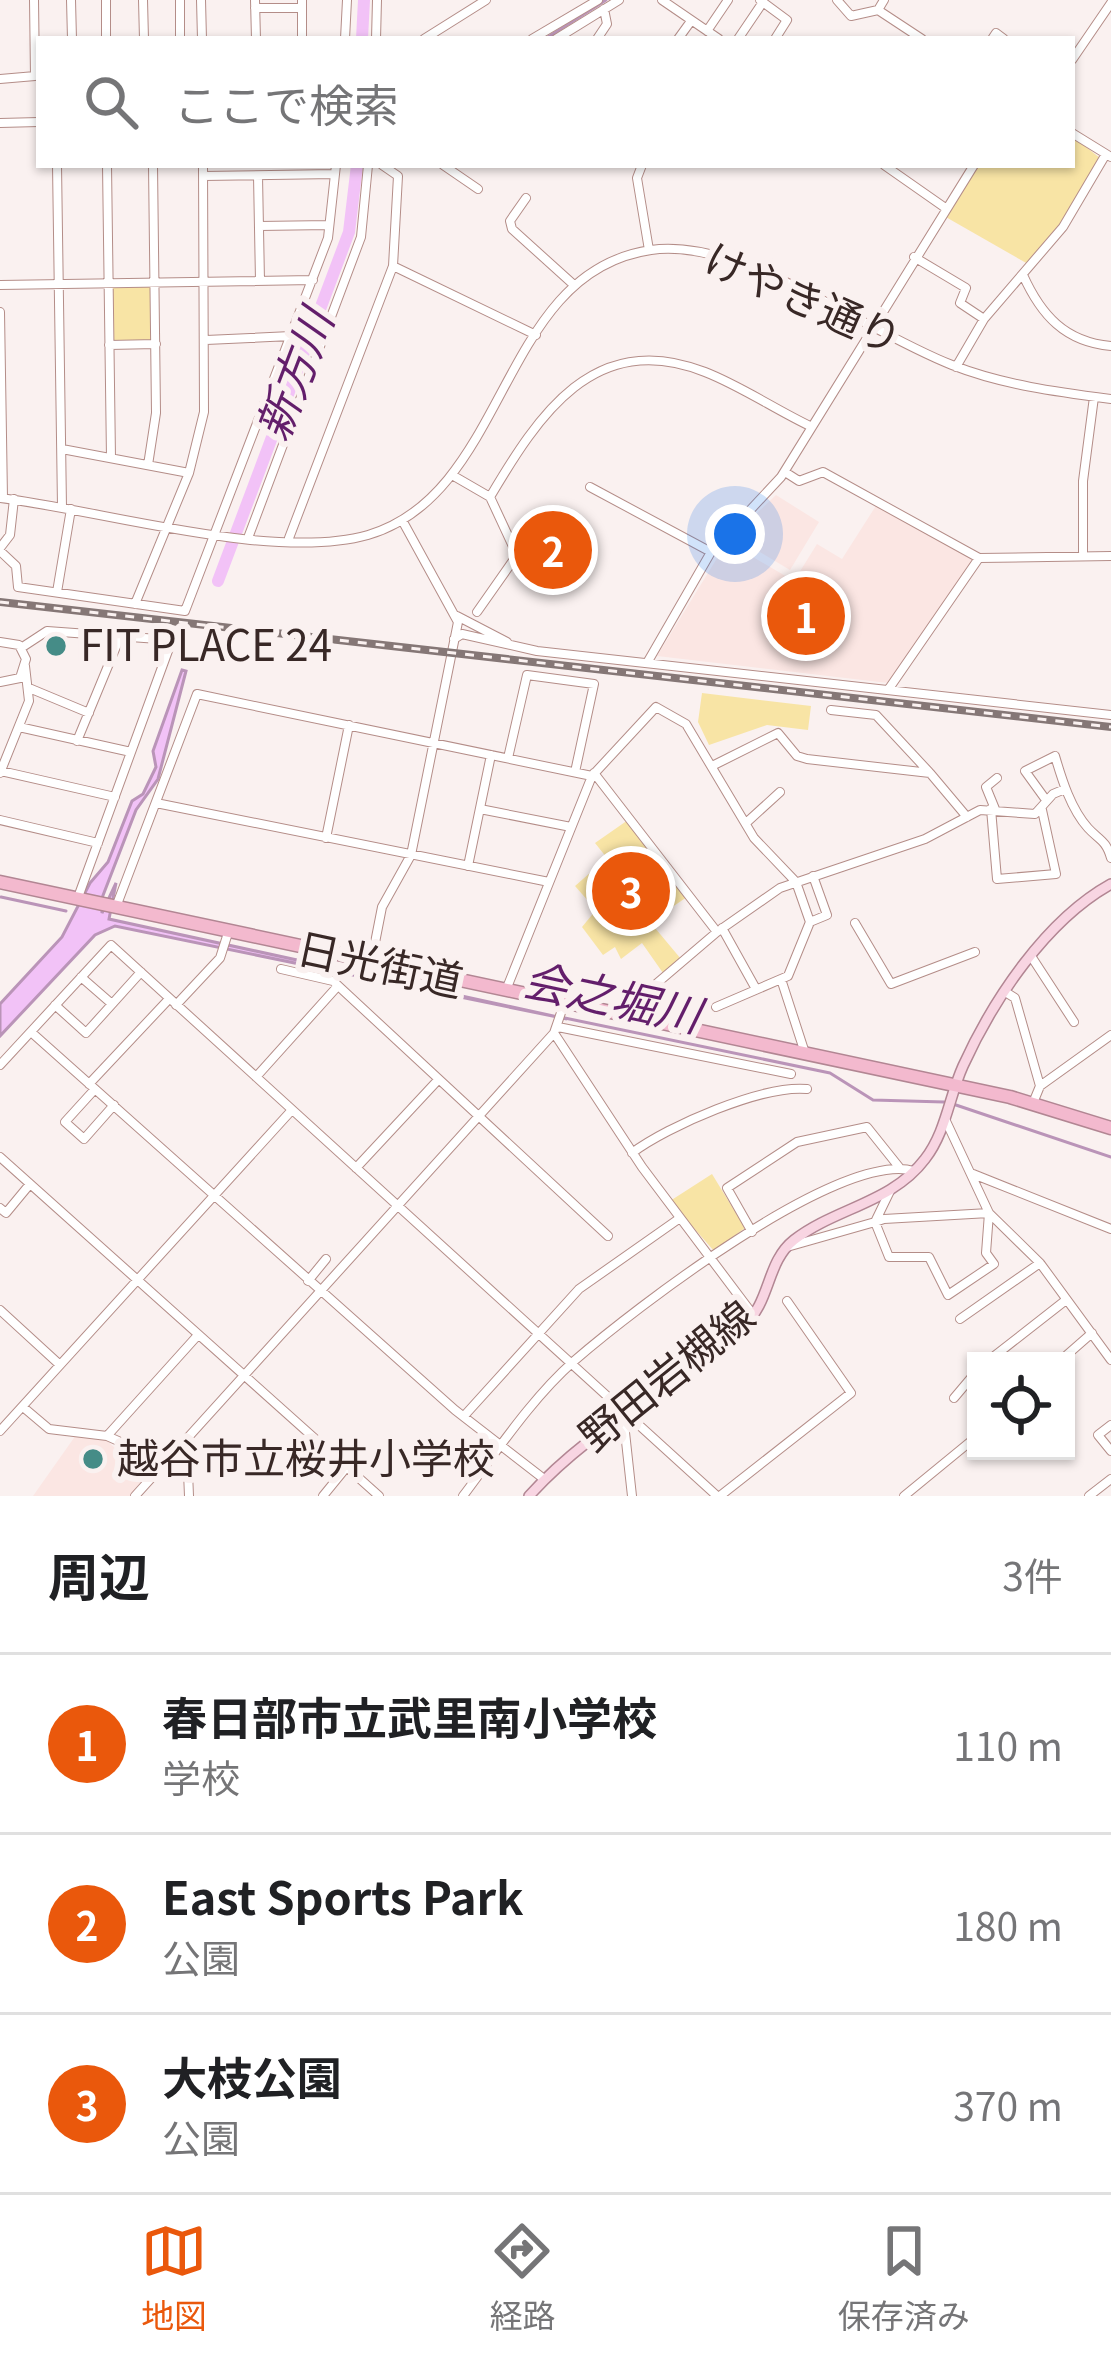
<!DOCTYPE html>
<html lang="ja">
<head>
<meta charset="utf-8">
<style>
	body { margin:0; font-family:Georgia,"Noto Sans JP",serif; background:#f2f2f2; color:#202124 }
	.controls { position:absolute; right:36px; bottom:36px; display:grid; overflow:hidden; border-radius:0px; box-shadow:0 3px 9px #0004 }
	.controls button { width:108px; height:108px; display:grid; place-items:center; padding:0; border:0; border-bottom:3px solid #e0e0e0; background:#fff; color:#202124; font:60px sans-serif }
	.you { position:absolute; left:735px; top:534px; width:42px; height:42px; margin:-30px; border:9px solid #fff; border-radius:50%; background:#1a73e8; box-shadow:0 0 0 18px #1a73e833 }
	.badge { display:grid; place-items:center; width:78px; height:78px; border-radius:50%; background:#ea580c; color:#fff; font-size:39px; font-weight:700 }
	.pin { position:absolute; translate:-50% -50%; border:6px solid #fff; box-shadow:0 3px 12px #0006 }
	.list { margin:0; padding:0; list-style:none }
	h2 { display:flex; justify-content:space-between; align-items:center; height:156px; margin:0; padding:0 48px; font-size:51px }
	h2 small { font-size:39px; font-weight:400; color:#757577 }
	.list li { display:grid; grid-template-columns:78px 1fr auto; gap:36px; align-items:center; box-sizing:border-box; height:180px; padding:0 48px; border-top:3px solid #e0e0e0 }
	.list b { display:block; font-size:45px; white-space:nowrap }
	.list p { margin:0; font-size:39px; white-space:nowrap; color:#757577 }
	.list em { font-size:39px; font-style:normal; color:#757577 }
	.icon { flex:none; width:66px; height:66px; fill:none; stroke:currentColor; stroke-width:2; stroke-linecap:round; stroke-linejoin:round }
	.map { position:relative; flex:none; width:1111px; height:1496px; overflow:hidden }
	.search { position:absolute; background:#fff; box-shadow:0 3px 9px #0004; left:36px; right:36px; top:36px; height:132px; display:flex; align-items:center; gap:30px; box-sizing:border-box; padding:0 42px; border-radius:0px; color:#757577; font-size:45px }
	.sheet { height:696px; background:#fff }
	nav { display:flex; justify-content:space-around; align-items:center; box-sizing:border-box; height:168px; border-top:3px solid #e0e0e0; background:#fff; font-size:33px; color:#757577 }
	nav a { display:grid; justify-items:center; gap:6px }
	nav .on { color:#ea580c }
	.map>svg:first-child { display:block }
	.built { fill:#fbe6e3 }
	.green { fill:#f8e4a5 }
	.water { fill:#f2c2f7; stroke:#ba94b8; stroke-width:3 }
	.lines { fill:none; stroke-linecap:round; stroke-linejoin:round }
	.stream { stroke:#ba94b8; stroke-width:3 }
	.river { stroke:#f2c2f7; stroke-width:12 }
	.minor-casing { stroke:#b48d88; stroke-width:10 }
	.major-casing { stroke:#b28693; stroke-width:12 }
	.highway-casing { stroke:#b28693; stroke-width:15 }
	.minor { stroke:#fff; stroke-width:8 }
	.major { stroke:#f8d5e2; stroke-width:9 }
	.highway { stroke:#f3b9ce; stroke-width:12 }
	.rail-casing { stroke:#857776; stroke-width:8 }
	.rail { stroke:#faf1f0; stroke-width:3; stroke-dasharray:9; stroke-linecap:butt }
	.poi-dot { fill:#458c87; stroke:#faf1f0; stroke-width:4.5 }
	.labels { text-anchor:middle; stroke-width:12; stroke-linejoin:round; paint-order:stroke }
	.street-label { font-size:42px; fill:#382826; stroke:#faf1f0 }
	.poi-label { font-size:42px; fill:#382826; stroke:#faf1f0; text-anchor:start }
	.water-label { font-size:45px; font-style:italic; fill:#631e6b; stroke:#faf1f0 }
</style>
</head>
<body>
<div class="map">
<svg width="1111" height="1496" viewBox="0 0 1111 1496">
	<rect width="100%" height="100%" fill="#faf1f0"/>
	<path class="built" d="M776 495 819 522 790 570 733 536Z
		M879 501 973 560 888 683 657 656 727 542 794 581 817 544 842 559Z
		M76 1435 106 1440 148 1477 131 1496H33Z"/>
	<path class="green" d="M1072 136 1100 158 1052 237 1028 264 944 216 980 165H1072Z
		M152 286 153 342 113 343 112 287Z
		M546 522 579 544 561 577 526 557Z
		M702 693 811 706 808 730 767 725 709 745 698 722Z
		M628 820 687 897 650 922 681 959 663 973 642 943 621 959 615 947 603 955 582 927 596 910 575 886 607 858 595 843Z
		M712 1174 745 1228 714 1251 670 1201Z"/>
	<path class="water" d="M182 670 186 671 158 779 136 810 102 898V913L116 883 109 919 567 1019 115 926 95 935 0 1036V1004L62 937 90 883 108 862 132 801 143 794 156 767 153 751Z"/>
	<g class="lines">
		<path class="stream" d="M545 39 606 0
			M1 897 66 911
			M560 1017 830 1073 873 1100 944 1102
			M953 1104 1111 1157"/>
		<path class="river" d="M362 39 364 0
			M218 581 349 232 357 165"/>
		<g class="minor-casing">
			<path id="minor" d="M71 0 72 39
				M106 0V39
				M143 0 144 39
				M180 0V39
				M201 0 202 39
				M255 0 256 39
				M302 0V39
				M662 0 719 39
				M760 0 787 20 775 39
				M837 0 851 16 878 10 884 0
				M255 8H302
				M878 10 922 39
				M707 31 728 0
				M345 39 347 0
				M376 39 377 0
				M424 39 486 0
				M532 39 598 0
				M556 39 619 0
				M597 39 607 24 604 9
				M678 39 691 21
				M738 39 763 2
				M992 39 996 33 1004 39
				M1072 60 1111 3
				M0 79 35 76 34 0
				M0 123 39 122
				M1072 133 1111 157
				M57 165 62 507
				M107 165 111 458
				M443 165 478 189
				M642 165 637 178 649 250
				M884 165 944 207
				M203 176 335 174
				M258 176 260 281
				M526 198 510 221 512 229 574 285
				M259 226 329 225
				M914 257 966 288 960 303 984 319
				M393 266 536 335
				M1023 275C1041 315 1065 342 1111 346
				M0 285 313 280
				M0 312 3 498
				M206 340 291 336
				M109 345 156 344
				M956 367 984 319 1063 227 1106 154
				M62 449 189 473
				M148 465 156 413 153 165
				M785 472 799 481 823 472 979 558
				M452 475 490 497 517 555 477 612
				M590 487 711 552
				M490 497C538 416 594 328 705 372 741 386 776 410 812 427
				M0 498C101 510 273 562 368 535 510 493 498 272 651 250 741 237 866 332 952 365 1003 385 1057 392 1111 399
				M248 538 361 237 368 165
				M289 538 393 266 398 176 382 165
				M0 548 10 535 14 499
				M0 551 16 566 18 587 185 611 328 238 336 165
				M1083 552V481L1094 397
				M57 592 71 509
				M135 604 189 473 204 412 203 165
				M457 616 507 642
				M454 639 462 634 537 651 1111 715
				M0 642 19 645 26 659 20 678 0 682
				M21 648 47 631 172 640 77 900
				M647 663 711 552 781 477 974 165
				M29 688 89 713
				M888 690 979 558 1111 556
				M831 710 876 715 929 772
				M19 727 131 752
				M77 741 120 637
				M508 758 527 675 594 684 575 772
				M712 766 778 733 797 756 807 759 930 773 967 817
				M1 771 115 797
				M0 773 29 701 25 666
				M594 773 717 932
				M1046 800 1025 771 1055 756C1062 780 1071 809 1088 828 1099 840 1106 840 1111 858
				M156 803 549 882
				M480 809 571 827
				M991 809 997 879 1056 874 1042 810
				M995 809 986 787 997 778
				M0 820 98 843
				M746 823 780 792
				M326 838 349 725
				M468 866 491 755
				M116 907 197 694 592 776
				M810 922 827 915 813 876
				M855 923 891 984 975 952
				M722 928 756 989
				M1031 956 1074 1022
				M371 963 382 907 411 855 458 622 402 520
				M281 969 333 981 608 1236
				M81 977 112 1004
				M781 979 805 1053
				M506 990 592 776 656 707 686 724 754 838 796 882 810 922 788 976 716 1007
				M1007 993 1015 998 1040 1086
				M55 1005 86 1033 141 972
				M176 1005 220 958 228 933
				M622 1013 717 932 780 888 925 839 980 810 1035 814 1053 794 1065 789
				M558 1027 791 1074
				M31 1032 455 1410 544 1479
				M554 1033 642 1167 754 1316
				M0 1065 111 945 717 1496
				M256 1077 336 988
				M89 1084 169 999
				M95 1089 65 1122 84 1139 114 1105
				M1033 1103 1040 1086 1111 1035
				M945 1119 989 1213 1040 1263 1111 1360
				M632 1153C668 1126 762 1085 807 1089
				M0 1157 379 1496
				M356 1168 438 1080
				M973 1174 1111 1229
				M0 1208 6 1213 30 1184
				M752 1232 727 1188 797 1142 867 1127 899 1167
				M787 1247 875 1222 884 1219 989 1213 986 1253 994 1264 948 1295 929 1257H889L875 1222 890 1191
				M308 1281 326 1259
				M0 1310 60 1365
				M960 1319 1040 1263
				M988 1361 1066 1300
				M1060 1361 1092 1333
				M954 1398 976 1372
				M23 1407 49 1429 107 1436 188 1472 189 1496
				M623 1414 632 1496
				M464 1416 579 1289 680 1218
				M1111 1425 1098 1435 1111 1451
				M0 1431 291 1111
				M107 1436 198 1335
				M135 1496 554 1033 564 1004
				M323 1496 345 1469
				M463 1496C497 1451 532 1398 574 1361 633 1310 839 1150 914 1171
				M720 1496 851 1393 787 1301
				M904 1496 976 1437
				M1089 1496 1111 1479"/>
		</g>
		<g class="major-casing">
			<path id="major" d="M529 1496C592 1426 675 1387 744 1325 771 1302 766 1262 794 1240 835 1208 892 1203 925 1159 946 1132 949 1097 963 1066 993 1000 1046 920 1111 884"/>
		</g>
		<g class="highway-casing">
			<path id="highway" d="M0 882 1010 1097 1111 1128"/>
		</g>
		<use href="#minor" class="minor"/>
		<use href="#major" class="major"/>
		<use href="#highway" class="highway"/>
		<g class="rail-casing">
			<path id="rail" d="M0 602 1111 727"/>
		</g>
		<use href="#rail" class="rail"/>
	</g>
	<g class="poi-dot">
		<circle cx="56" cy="646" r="12"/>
		<circle cx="93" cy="1459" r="12"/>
	</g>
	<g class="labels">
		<g class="street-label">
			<text transform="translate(803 299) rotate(24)" y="15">けやき通り</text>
			<text transform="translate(380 965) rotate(12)" y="15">日光街道</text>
			<text transform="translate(667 1376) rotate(-39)" y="15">野田岩槻線</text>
		</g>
		<g class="poi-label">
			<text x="80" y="661">FIT PLACE 24</text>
			<text x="117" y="1474">越谷市立桜井小学校</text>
		</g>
		<g class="water-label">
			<text transform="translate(295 375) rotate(-69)" y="16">新方川</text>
			<text transform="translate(612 998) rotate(12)" y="16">会之堀川</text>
		</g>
	</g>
</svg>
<div class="controls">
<button><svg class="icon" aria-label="locate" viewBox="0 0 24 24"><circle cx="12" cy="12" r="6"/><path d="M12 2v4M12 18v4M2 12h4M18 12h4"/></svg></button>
</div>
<div class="you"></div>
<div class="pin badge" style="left:806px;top:616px">1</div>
<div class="pin badge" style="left:553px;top:550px">2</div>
<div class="pin badge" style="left:631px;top:891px">3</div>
<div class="search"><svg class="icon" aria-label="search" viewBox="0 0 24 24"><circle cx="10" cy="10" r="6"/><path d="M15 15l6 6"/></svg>ここで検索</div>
</div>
<section class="sheet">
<h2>周辺<small>3件</small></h2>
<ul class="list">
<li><span class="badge">1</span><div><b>春日部市立武里南小学校</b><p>学校</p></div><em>110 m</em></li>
<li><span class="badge">2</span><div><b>East Sports Park</b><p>公園</p></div><em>180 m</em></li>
<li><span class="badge">3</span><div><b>大枝公園</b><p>公園</p></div><em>370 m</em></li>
</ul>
</section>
<nav>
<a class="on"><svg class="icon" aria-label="map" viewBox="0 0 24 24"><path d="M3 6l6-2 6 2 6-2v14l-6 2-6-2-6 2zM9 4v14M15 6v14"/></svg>地図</a>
<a><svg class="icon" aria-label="directions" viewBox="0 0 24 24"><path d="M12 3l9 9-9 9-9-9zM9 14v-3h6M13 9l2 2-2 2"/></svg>経路</a>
<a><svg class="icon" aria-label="saved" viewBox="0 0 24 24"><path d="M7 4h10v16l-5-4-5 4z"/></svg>保存済み</a>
</nav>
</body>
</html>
